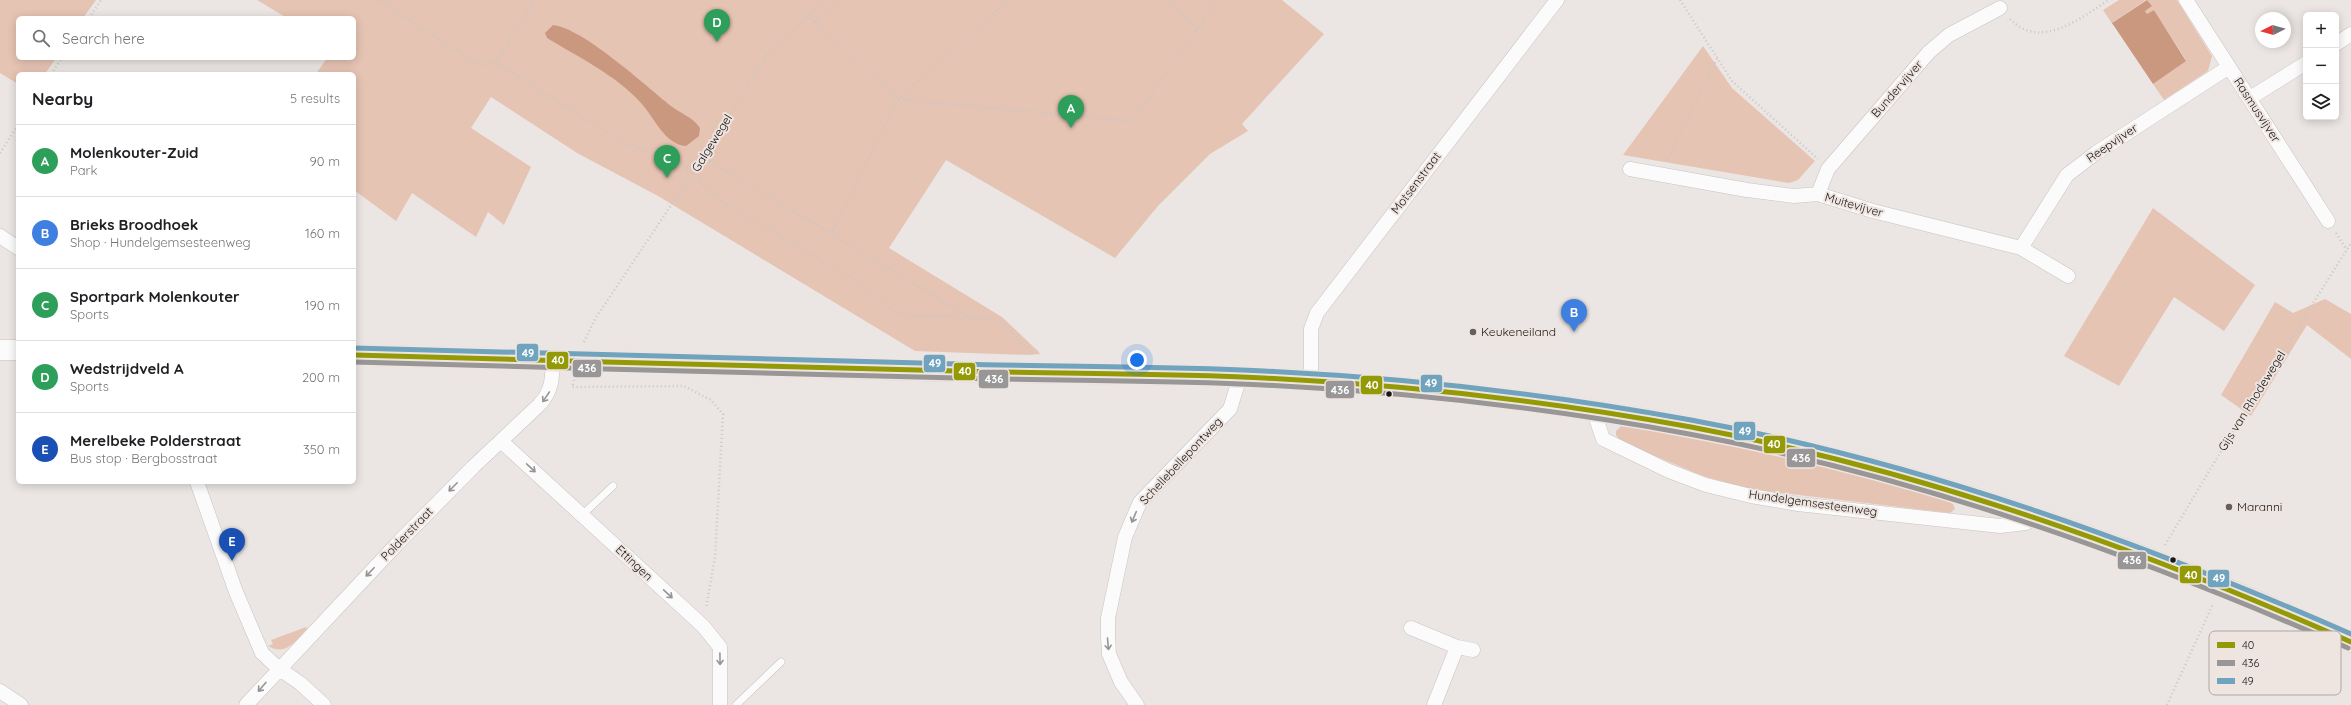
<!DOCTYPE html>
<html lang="en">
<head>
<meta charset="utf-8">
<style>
	body { margin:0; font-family:Quicksand,sans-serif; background:#f2f2f2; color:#202124 }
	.controls { position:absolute; right:12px; top:12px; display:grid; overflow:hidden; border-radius:6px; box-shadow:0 2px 10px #0003 }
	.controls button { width:36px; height:36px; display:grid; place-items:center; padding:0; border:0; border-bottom:1px solid #e0e0e0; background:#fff; color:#202124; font:20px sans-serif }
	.compass { position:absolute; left:2255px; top:12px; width:36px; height:36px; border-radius:50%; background:#fff; box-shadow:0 2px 10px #0003; rotate:265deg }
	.you { position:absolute; left:1137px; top:360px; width:14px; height:14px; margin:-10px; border:3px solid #fff; border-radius:50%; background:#1a73e8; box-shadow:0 0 0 6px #1a73e833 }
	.badge { display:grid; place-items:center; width:26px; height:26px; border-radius:50%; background:#0f766e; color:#fff; font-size:13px; font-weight:700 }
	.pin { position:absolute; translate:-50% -33px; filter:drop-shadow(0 1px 2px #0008) }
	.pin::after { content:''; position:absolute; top:21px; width:14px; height:12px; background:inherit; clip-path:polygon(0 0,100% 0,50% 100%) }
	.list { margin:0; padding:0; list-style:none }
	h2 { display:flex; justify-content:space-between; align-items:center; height:52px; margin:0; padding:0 16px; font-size:17px }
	h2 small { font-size:13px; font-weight:400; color:#757577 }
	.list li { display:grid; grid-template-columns:26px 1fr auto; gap:12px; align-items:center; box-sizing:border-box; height:72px; padding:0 16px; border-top:1px solid #e0e0e0 }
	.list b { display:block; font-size:15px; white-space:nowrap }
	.list p { margin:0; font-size:13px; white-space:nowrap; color:#757577 }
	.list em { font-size:13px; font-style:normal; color:#757577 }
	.icon { flex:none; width:22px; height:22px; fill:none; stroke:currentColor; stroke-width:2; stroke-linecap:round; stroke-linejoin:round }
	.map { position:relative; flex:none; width:2351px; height:705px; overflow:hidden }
	.search { position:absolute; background:#fff; box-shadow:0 2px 10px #0003; left:16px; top:16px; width:340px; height:44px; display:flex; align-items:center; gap:10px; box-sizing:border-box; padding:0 14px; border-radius:6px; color:#757577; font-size:15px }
	.panel { position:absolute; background:#fff; box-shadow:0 2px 10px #0003; left:16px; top:72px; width:340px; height:412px; border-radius:6px }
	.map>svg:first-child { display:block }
	.green { fill:#e6c4b4 }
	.water { fill:#ca987e }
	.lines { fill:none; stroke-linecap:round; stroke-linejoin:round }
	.service-casing { stroke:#c7c3c1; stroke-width:8 }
	.minor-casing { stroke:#c7c3c1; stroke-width:15 }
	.secondary-casing { stroke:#c7c3c1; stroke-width:21 }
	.path { stroke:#c8c7c5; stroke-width:2.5; stroke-dasharray:1 3; stroke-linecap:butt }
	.service { stroke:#fcfbfb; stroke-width:7 }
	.minor { stroke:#fcfbfb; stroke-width:14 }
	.secondary { stroke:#fcfbfb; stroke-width:20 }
	.bus-1-casing { stroke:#eee5e1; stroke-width:8 }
	.bus-2-casing { stroke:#eee5e1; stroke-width:8 }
	.bus-3-casing { stroke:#eee5e1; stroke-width:8 }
	.bus-1 { stroke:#949a06; stroke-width:5 }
	.bus-2 { stroke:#989696; stroke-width:5 }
	.bus-3 { stroke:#70a3bd; stroke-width:5 }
	.oneway { stroke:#969494 }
	.poi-dot { fill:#625f5d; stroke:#eee5e1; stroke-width:1.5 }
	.bus-dot { fill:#191615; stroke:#eee5e1; stroke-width:1.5 }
	.labels { text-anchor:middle; stroke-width:4; stroke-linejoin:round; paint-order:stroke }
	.street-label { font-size:12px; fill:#191615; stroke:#eee5e1 }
	.poi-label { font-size:12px; fill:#191615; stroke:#eee5e1; text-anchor:start }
	.key { fill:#eee5e1; stroke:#aea7a4; stroke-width:1 }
	.key-label { font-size:11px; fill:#191615 }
	.line-badge { stroke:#eee5e1; stroke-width:1.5 }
	.badge-label { font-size:11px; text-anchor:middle; font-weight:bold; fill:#fff }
</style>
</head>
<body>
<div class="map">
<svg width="2351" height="705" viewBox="0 0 2351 705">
	<rect width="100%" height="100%" fill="#ebe6e4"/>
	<path class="green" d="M0 0H96L83 18H18V58H56L45 74H18V84L0 73Z
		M257 0H1282L1324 34 1242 124 1248 131 1210 154 1158 206 1115 258 946 160 889 248 1002 317 1038 351 1040 354 1028 355 915 351 658 196 577 153 491 97 471 128 531 167 504 225 488 212 476 237 412 193 396 221 354 190V74H316L327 58H354V18H287Z
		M2119 0H2177L2212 56 2208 71 2164 100 2153 84 2186 60 2154 10 2147 15 2145 11 2149 2 2146 0 2113 22V25L2103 10Z
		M1703 46 1732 88 1815 161 1798 180 1789 183 1623 155Z
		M2153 208 2255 285 2224 331 2174 297 2119 386 2064 356Z
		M2325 299 2351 314V359L2307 325 2251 416 2221 395 2275 302 2293 313Z
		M1622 425 1713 442 1835 468 1936 495 1953 504 1955 509 1950 513 1749 489 1703 476 1621 442 1616 435V431Z
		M306 627 307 629C296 640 286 657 268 646L273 644 271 640Z"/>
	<path class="water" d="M2147 0 2152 6 2145 11 2147 14 2154 10 2186 61 2153 84 2112 23Z
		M553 25C583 28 646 86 671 106 681 114 693 117 700 128L699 136 686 146C665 145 654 117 641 103 616 75 578 57 547 38L545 33Z"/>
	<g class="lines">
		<g class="service-casing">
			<path id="service" d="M582 515 613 486
				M736 705 781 662"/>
		</g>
		<g class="minor-casing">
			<path id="minor" d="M2186 0 2328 221
				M2336 44 2351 34
				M2250 98 2306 63
				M1630 169 1747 190 1794 196 1818 194 1873 211 2021 248 2068 276
				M1818 194 1828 169 1929 52 1949 35 2000 8
				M0 236 18 248
				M2021 248 2067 175 2096 153 2229 67
				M1311 381V329L1317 313 1557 0
				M1594 412 1603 439 1669 471 1706 485 1751 496 1798 504 2000 526 2026 523 2035 517
				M502 442 703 626 720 647V705
				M197 482 236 592 262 653 278 668 300 683 324 705
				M1411 628 1457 647 1473 650
				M0 691 21 705
				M246 705 397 544 473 467 539 405C552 391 553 378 552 359
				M1137 705 1121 682 1109 654 1108 636V618L1125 537 1140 502 1230 409 1240 377
				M1434 705 1457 647"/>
		</g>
		<g class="secondary-casing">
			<path id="secondary" d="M0 350H18
				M354 355C548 359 743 366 937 371 1046 374 1155 373 1264 378 1407 385 1550 401 1691 427 1865 459 2036 513 2200 578 2251 597 2301 620 2351 642"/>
		</g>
		<path class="path" d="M378 0 479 65 496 63 626 144 667 156 694 171 706 189 723 202 863 285 897 314 996 319 1005 325 1032 354
			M1167 0 1197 28
			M1680 0 1732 81 1818 159
			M808 15 898 99 1132 121 1218 0
			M89 18 101 0
			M2010 19C2041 51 2080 18 2109 0
			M815 22 838 0
			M496 63 532 5V0
			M51 74 62 58
			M0 153 18 125
			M703 157 968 316
			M1667 160 1717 59
			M832 232 898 99 1008 0
			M2336 233 2347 250
			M584 342 595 319 694 171 769 52 824 0
			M574 380 572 387 684 386 711 400 723 414 715 557 706 608
			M2165 545 2242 416 2351 243
			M2167 705 2213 604"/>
		<use href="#service" class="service"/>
		<use href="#minor" class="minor"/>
		<use href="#secondary" class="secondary"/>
		<g class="bus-1-casing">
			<path id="bus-1" d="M354 355C555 360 756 367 957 371 1060 374 1162 373 1264 378 1407 385 1550 401 1691 427 1920 470 2139 548 2351 642"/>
		</g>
		<g class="bus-2-casing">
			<path id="bus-2" d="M354 362C555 367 756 374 957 378 1059 381 1161 380 1263 385 1406 392 1549 408 1689 434 1917 476 2136 555 2348 648"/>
		</g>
		<g class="bus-3-casing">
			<path id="bus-3" d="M354 348C555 353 756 360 958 364 1060 367 1162 366 1264 371 1407 378 1550 394 1691 420 1919 462 2139 541 2351 634"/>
		</g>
		<use href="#bus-1" class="bus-1"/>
		<use href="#bus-2" class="bus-2"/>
		<use href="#bus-3" class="bus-3"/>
	</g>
	<defs><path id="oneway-shaft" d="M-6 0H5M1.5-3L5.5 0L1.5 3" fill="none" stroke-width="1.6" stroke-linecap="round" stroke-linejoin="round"/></defs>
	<g class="oneway">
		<use href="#oneway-shaft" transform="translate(546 397) rotate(124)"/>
		<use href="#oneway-shaft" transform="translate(531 468) rotate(43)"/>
		<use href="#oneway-shaft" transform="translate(453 487) rotate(135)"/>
		<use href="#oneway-shaft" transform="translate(1134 517) rotate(113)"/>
		<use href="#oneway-shaft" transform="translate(370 572) rotate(134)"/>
		<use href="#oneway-shaft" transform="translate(668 594) rotate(43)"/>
		<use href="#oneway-shaft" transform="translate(1108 644) rotate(85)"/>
		<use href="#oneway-shaft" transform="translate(720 659) rotate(89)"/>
		<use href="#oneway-shaft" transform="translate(262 687) rotate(131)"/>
	</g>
	<g class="poi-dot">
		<circle cx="1473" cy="332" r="4"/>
		<circle cx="2229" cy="507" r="4"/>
	</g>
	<g class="bus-dot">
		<circle cx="1389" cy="394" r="3.5"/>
		<circle cx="2173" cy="560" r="3.5"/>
	</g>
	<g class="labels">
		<g class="street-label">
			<text transform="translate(1897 89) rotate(-49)" y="4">Bundervijver</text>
			<text transform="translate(2257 110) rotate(57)" y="4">Rasmusvijver</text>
			<text transform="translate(712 143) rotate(-58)" y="4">Galgewegel</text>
			<text transform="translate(2112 143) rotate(-34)" y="4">Reepvijver</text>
			<text transform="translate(1416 183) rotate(-53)" y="4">Motsenstraat</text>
			<text transform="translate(1854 205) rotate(16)" y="4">Muitevijver</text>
			<text transform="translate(2252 401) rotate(-58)" y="4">Gijs van Rhodewegel</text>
			<text transform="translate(1181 461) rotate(-47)" y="4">Schellebellepontweg</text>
			<text transform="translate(1813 503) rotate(8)" y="4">Hundelgemsesteenweg</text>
			<text transform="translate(407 534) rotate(-46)" y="4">Polderstraat</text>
			<text transform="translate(634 563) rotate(43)" y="4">Ettingen</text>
		</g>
		<g class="poi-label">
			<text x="1481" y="336">Keukeneiland</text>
			<text x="2237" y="511">Maranni</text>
		</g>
	</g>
	<rect x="2209" y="631" width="132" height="64" rx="6" class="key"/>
	<rect x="2217" y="642" width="18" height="6" fill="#949a06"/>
	<rect x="2217" y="660" width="18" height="6" fill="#989696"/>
	<rect x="2217" y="678" width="18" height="6" fill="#70a3bd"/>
	<g class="key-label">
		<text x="2242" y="649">40</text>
		<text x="2242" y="667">436</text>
		<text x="2242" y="685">49</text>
	</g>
	<g class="line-badge">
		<rect x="516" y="343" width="23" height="19" rx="4" fill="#70a3bd"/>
		<rect x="546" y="351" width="23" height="19" rx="4" fill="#949a06"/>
		<rect x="923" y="354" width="23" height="19" rx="4" fill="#70a3bd"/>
		<rect x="572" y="359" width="30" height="19" rx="4" fill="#989696"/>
		<rect x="953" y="362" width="23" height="19" rx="4" fill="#949a06"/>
		<rect x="978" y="369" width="31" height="20" rx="4" fill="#989696"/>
		<rect x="1420" y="374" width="23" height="19" rx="4" fill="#70a3bd"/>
		<rect x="1360" y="375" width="23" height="20" rx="4" fill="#949a06"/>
		<rect x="1325" y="380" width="30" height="19" rx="4" fill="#989696"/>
		<rect x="1733" y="421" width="23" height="20" rx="4" fill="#70a3bd"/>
		<rect x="1763" y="435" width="23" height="19" rx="4" fill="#949a06"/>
		<rect x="1786" y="448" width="30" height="20" rx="4" fill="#989696"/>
		<rect x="2117" y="551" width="30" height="19" rx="4" fill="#989696"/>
		<rect x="2179" y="565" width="23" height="19" rx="4" fill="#949a06"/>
		<rect x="2207" y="569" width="23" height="19" rx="4" fill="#70a3bd"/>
	</g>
	<g class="badge-label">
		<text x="528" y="357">49</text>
		<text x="558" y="364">40</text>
		<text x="935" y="367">49</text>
		<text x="587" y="372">436</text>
		<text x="965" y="375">40</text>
		<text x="994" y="383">436</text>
		<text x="1431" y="387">49</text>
		<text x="1372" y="389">40</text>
		<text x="1340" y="394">436</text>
		<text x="1745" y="435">49</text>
		<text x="1774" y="448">40</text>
		<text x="1801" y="462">436</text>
		<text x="2132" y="564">436</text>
		<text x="2191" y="579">40</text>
		<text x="2219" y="582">49</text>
	</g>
</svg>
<div class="controls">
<button>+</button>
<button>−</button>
<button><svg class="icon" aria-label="layers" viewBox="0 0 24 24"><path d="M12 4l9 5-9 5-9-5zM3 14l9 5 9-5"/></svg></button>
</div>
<svg class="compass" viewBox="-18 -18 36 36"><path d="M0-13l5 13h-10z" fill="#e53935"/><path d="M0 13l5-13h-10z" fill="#757577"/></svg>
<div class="you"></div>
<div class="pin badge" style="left:1071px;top:128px;background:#2e9e5b">A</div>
<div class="pin badge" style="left:1574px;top:332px;background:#3f7fe0">B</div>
<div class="pin badge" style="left:667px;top:178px;background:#2e9e5b">C</div>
<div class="pin badge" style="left:717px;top:42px;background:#2e9e5b">D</div>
<div class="pin badge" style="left:232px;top:561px;background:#1a4fb4">E</div>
<div class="search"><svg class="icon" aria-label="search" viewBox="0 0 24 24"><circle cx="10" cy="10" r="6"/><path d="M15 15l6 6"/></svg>Search here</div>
<section class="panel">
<h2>Nearby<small>5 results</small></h2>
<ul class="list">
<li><span class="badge" style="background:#2e9e5b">A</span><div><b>Molenkouter-Zuid</b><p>Park</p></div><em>90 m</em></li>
<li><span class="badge" style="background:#3f7fe0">B</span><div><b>Brieks Broodhoek</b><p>Shop · Hundelgemsesteenweg</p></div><em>160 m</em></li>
<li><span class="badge" style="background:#2e9e5b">C</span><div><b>Sportpark Molenkouter</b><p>Sports</p></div><em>190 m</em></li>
<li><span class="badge" style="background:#2e9e5b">D</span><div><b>Wedstrijdveld A</b><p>Sports</p></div><em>200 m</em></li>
<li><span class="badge" style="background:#1a4fb4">E</span><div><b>Merelbeke Polderstraat</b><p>Bus stop · Bergbosstraat</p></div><em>350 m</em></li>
</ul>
</section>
</div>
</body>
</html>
